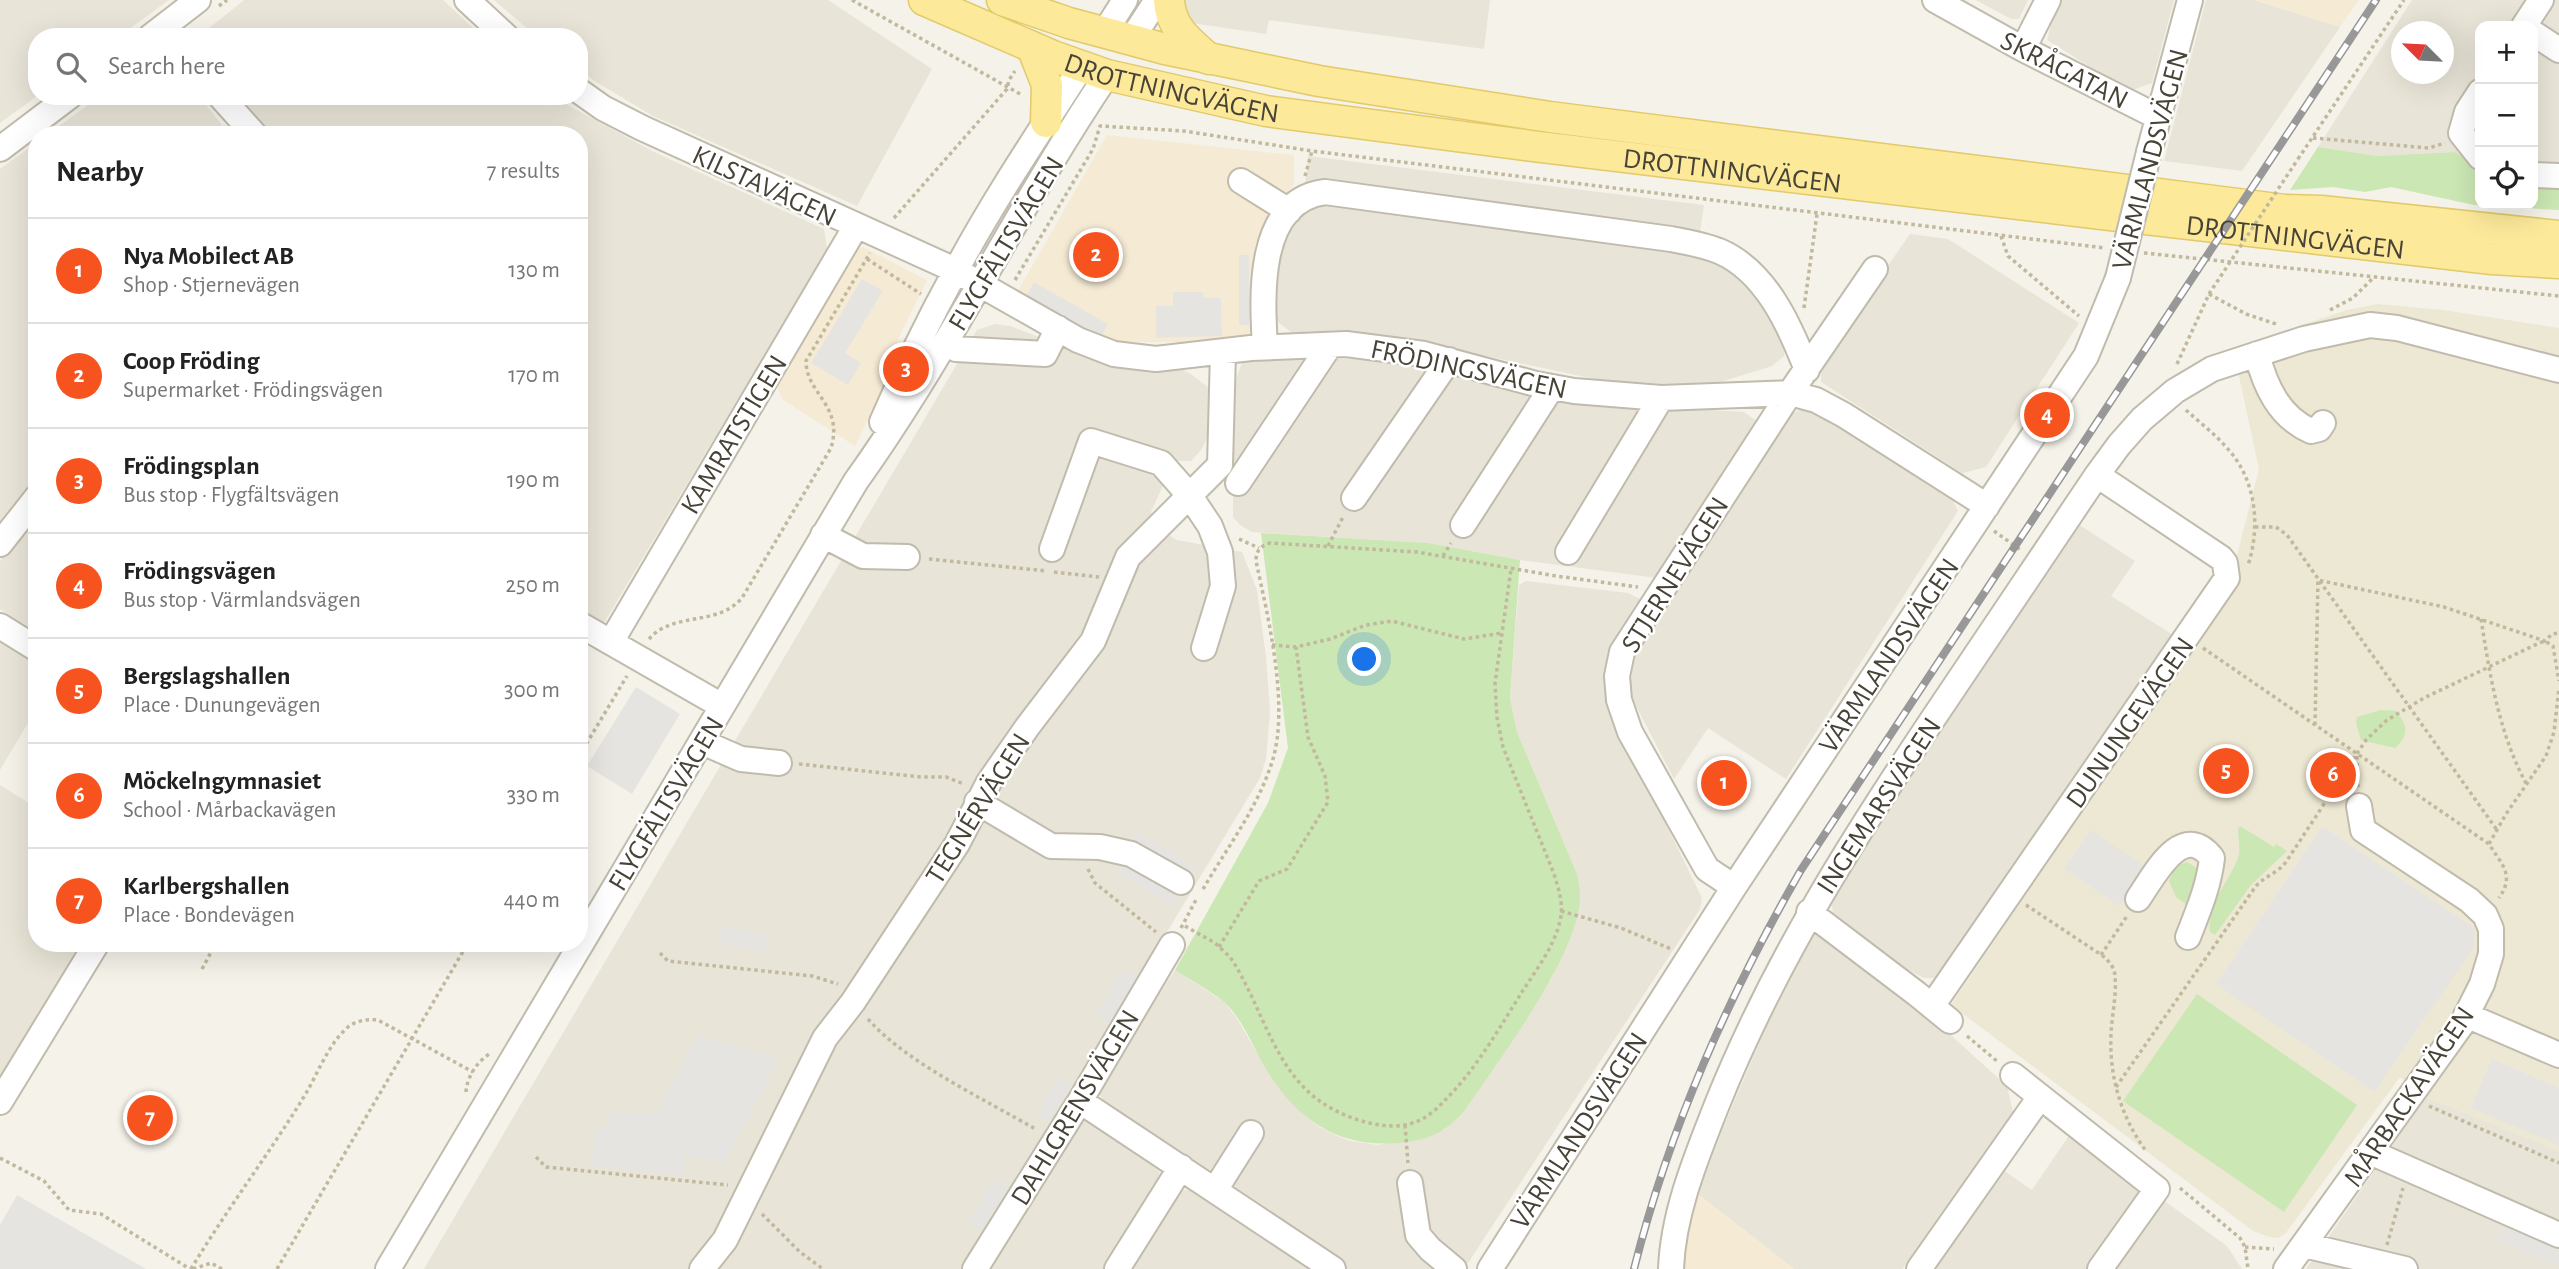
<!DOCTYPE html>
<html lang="en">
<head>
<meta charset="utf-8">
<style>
	body { margin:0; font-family:"Alegreya Sans",sans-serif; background:#f6f6f6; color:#222 }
	.controls { position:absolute; right:21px; top:21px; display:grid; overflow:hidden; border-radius:14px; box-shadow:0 7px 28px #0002 }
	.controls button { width:63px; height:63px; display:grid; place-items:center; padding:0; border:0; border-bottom:2px solid #e0e0e0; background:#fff; color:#222; font:35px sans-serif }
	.compass { position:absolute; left:2391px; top:21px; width:63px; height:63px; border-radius:50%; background:#fff; box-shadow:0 7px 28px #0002; rotate:294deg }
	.you { position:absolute; left:1365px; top:660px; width:24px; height:24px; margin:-18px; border:5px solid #fff; border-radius:50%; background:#1a73e8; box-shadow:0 0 0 10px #1a73e833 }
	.badge { display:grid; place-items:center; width:46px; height:46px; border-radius:50%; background:#f6531f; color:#fff; font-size:23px; font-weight:700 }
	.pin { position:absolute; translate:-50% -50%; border:4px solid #fff; box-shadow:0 2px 7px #0006 }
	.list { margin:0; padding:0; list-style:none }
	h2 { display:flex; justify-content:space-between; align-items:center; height:91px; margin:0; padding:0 28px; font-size:30px }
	h2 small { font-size:23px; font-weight:400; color:#767676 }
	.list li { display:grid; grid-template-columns:46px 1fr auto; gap:21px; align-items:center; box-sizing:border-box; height:105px; padding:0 28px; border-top:2px solid #e0e0e0 }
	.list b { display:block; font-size:26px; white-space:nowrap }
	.list p { margin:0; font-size:23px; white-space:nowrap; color:#767676 }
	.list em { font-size:23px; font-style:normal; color:#767676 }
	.icon { flex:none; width:38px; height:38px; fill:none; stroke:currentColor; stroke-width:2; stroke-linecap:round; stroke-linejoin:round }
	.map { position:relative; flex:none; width:2559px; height:1269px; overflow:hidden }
	.search { position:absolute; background:#fff; box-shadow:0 7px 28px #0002; left:28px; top:28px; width:560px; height:77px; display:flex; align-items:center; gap:18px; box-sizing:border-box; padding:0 24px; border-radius:28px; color:#767676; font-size:26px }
	.panel { position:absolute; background:#fff; box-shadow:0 7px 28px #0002; left:28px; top:126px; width:560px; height:826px; border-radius:28px }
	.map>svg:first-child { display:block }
	.residential { fill:#e8e4d7; fill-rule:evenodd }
	.commercial { fill:#f5ebd5 }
	.education { fill:#ede8d3 }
	.green { fill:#cbe7b3 }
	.parking { fill:#e6e4e1 }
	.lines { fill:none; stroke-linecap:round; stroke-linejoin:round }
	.minor-casing { stroke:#c0bbac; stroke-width:28 }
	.major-casing { stroke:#e2c96a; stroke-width:33 }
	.path { stroke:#c1b89d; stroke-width:3.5; stroke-dasharray:3.5 3.5; stroke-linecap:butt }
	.minor { stroke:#fff; stroke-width:24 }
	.major { stroke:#fce99a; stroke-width:30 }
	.rail-casing { stroke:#989898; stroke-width:8 }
	.rail { stroke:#fff; stroke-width:5; stroke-dasharray:16; stroke-linecap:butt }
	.minor-bridge-casing { stroke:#c0bbac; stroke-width:28; stroke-linecap:butt }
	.path-bridge { stroke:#c1b89d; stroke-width:3.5; stroke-dasharray:3.5 3.5; stroke-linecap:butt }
	.minor-bridge { stroke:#fff; stroke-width:24 }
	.labels { text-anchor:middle; stroke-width:5; stroke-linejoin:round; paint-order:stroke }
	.street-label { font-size:28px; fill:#484337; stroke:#fff }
</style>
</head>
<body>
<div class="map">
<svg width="2559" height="1269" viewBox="0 0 2559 1269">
	<rect width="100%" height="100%" fill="#f4f2e9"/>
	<path class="residential" d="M0 0H169L118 37H37V96L0 123Z
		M244 0H443L483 37H198Z
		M494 0H828L932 69 857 206 653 116 593 80 579 69V37H537Z
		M1178 0H1490L1484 49 1269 20 1266 34 1185 22Z
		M1976 0H2028L2019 19H2011Z
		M2058 0H2174L2152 83 2129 91 2047 40Z
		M2206 0H2254L2340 27 2242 171 2164 161Z
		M2412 0H2559V184H2533V26H2480V168L2455 152 2377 156 2318 147ZM2402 32H2444V74H2402Z
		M100 96H199L221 124 222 135H47Z
		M236 96H551L654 152 824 229 827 249 604 623 579 609V135H268Z
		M37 142V477L0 523V169Z
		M1308 156 1704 205 1700 232 1739 249 1759 263 1791 312 1784 356 1772 366 1704 387 1604 381 1416 341 1291 332 1278 322 1271 312 1278 267V252L1303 212Z
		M1910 234 1948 239 2079 323 1986 467 1962 473 1821 382V362Z
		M995 324 1010 326 1081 353 1174 366 1191 374 1209 388 1211 418 1209 435 1201 450 1191 461H1174L1151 512 1167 534 1177 540 1242 552 1257 590 1266 657 1270 711 1266 759 1260 778 1156 950 962 1269H424L977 330Z
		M1276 357 1378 360 1412 365 1521 391 1593 403 1744 412 1759 423 1657 578 1520 560 1428 543 1252 532 1240 525 1233 517 1234 385 1243 360Z
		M1810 406 1950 494 1958 511 1786 779 1708 728 1674 779 1634 702 1630 689 1634 652 1787 415Z
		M37 514V632L0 609V561Z
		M2078 524 2135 561 2111 596 2175 636 1937 978H1924L1900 966 1833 912 1830 900 1937 732Z
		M1526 581 1628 593 1642 600 1609 659 1605 670 1607 703 1702 898 1700 909 1464 1269H1347L1105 1103 1099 1093 1102 1080 1175 970 1224 1002 1236 1017 1270 1075 1303 1114 1319 1127 1335 1135 1350 1141 1378 1145 1444 1130 1464 1112 1553 976 1577 874 1517 732 1510 698 1519 585Z
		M0 636 37 656V708L0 770Z
		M0 785 37 808V943H88L0 1085Z
		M1815 930 1911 999 2007 1086 2014 1116 1902 1269H1794L1698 1194 1725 1123 1799 950Z
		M2426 1097 2559 1151V1269H2306Z
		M1086 1118 1159 1169 1160 1178 1103 1269H983L1072 1122Z
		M2070 1134 2147 1191 2090 1269H1934L2003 1170 2032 1190Z
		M1193 1188 1313 1269H1128L1178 1192Z
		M2163 1200 2227 1246 2242 1269H2113Z"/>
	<path class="commercial" d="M2254 0H2359L2340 27Z
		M1107 135 1294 155V184L1262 230 1255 245 1253 334 1229 342H1100L1015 296Z
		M863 247 927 280 885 366 886 382 855 446 783 400 774 381 852 251Z
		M1698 1194 1794 1269H1682L1685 1234Z"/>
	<path class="education" d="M2378 304 2443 310 2559 328V1151L2426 1097 2400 1077 2285 1234 2278 1238 2269 1237 2253 1231 1951 1005 2187 656 2231 579 2259 469 2233 348 2347 310Z"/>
	<path class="green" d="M2318 147 2377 156 2455 152 2480 168V205H2533V184H2559V210L2474 205 2391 187 2365 192 2333 187 2290 190Z
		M1261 533 1428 543 1520 560 1510 698 1517 732 1577 874C1578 881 1580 889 1580 896 1580 954 1497 1062 1464 1112 1457 1118 1451 1125 1443 1130 1429 1139 1414 1141 1398 1143 1340 1148 1300 1122 1269 1074 1254 1051 1245 1021 1224 1002 1209 990 1190 980 1175 970L1268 803 1288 748Z
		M2381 710 2396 711C2407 725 2410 735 2395 748L2361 740 2356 723 2357 717Z
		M2240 826 2274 847 2276 844 2287 851 2251 885 2215 935 2210 932C2206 903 2229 883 2238 858 2241 850 2238 838 2238 829Z
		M2187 862 2198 869 2200 876 2190 904 2187 905 2176 897 2169 881 2176 866Z
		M2197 994 2357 1105 2284 1212 2123 1101Z"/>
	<path class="parking" d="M1239 255H1249V325H1239Z
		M862 279 883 291 845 353 861 363 848 385 811 363Z
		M1034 282 1108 324 1100 339 1026 296Z
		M1173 292H1203L1204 298H1221L1222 336 1156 338V306H1173Z
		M636 687 680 714 632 794 587 766Z
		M2322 826 2474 928V947L2374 1092 2216 984Z
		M2090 830 2145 867 2119 906 2064 869Z
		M1138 831 1196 867 1172 906 1114 870Z
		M722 927 769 934 767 951 719 944Z
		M1123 969 1138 977 1110 1024 1095 1015Z
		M698 1035 779 1058 724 1164 686 1154 683 1175 591 1166 595 1131 608 1127 609 1112 655 1115Z
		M2492 1059 2559 1088V1145L2471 1108Z
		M1058 1077 1071 1085 1049 1123 1036 1115Z
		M995 1178 1009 1187 981 1231 967 1222Z
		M17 1195 146 1269H0V1225Z
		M2502 1225 2559 1249V1266L2496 1240Z"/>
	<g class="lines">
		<g class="minor-casing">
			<path id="minor" d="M467 0 507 37
				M1935 0 2023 49 2158 117
				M2524 26 2541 0
				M1104 33 1125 0
				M2533 33 2559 50
				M150 37 198 0
				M1131 40 1157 0
				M2023 49 2048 0
				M579 91 603 108 642 128 955 270 1078 340 1114 354 1156 359 1251 348 1346 344 1424 354 1536 384 1574 391 1661 398 1790 393 1816 400 1844 415 1987 506
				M2480 92 2467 112 2461 133 2480 157
				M220 96 255 135
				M0 149 70 96
				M2149 152 2190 0
				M2533 175 2559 176
				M1241 181 1289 211
				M1265 347C1262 297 1256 201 1325 192L1671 239C1687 242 1704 245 1719 251 1766 271 1790 326 1807 370
				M956 349 1045 354 1058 328
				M2257 354C2265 386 2279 417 2311 431L2319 429 2323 423
				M882 422C904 371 928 321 955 272 993 201 1038 134 1082 66
				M1238 483 1330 345
				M1354 498 1449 360
				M1463 525 1552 387
				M823 535 863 556 907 557
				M0 544 37 497
				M1052 549 1091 441 1161 463 1190 496 1210 526 1220 552 1223 586 1204 648
				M1568 552 1661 398
				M579 624 722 706
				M0 626 37 649
				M611 642 856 226
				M702 742 741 759 779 763
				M977 802 1051 846 1100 847 1131 854 1181 882
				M1734 887 1707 869 1630 732 1619 700 1617 676 1622 652 1790 393 1875 269
				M2138 899C2154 876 2182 819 2212 858 2209 886 2198 911 2188 937
				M1809 912 1917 994 1950 1021
				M1932 1006 2227 578 2225 563 2221 558 2097 475
				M2466 1015 2559 1055
				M2013 1075 2157 1189 2100 1269
				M1080 1101 1333 1269
				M0 1102 97 943
				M2370 1152 2559 1235
				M1410 1183 1418 1235 1430 1249 1454 1269
				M1215 1190 1251 1133
				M2304 1245 2405 1269
				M388 1269 856 481C949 351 1018 207 1107 75
				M702 1269 725 1240 825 1038 853 1002 957 844 989 782 1028 726 1093 641 1128 557 1220 465 1223 352
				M975 1269 1080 1101 1172 945
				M1117 1269 1181 1167
				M1490 1269 1734 887 2086 356 2118 278
				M1671 1269C1673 1213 1696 1158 1716 1107 1775 959 1858 830 1947 698 1997 624 2047 549 2097 475L2119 445 2142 419 2175 391 2212 369 2304 339 2370 325 2397 328 2559 370
				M1919 1269 2040 1097
				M2286 1269 2462 1024 2482 984 2491 954V929L2485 915 2469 900 2363 830 2359 806"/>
		</g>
		<g class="major-casing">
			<g id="major">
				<path id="s1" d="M924 0 1053 56 1107 75 1266 111 1532 146 2102 214 2492 259 2559 263"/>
				<path d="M1002 0 1069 23 1165 49 1319 81 1550 117 2285 210 2321 211 2559 236"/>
				<path d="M1169 0C1170 28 1190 42 1209 59"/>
				<path d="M1032 47 1047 85 1046 122"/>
			</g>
		</g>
		<path class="path" d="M852 0 1022 95
			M219 6 227 0
			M2313 138 2429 148 2445 143
			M2298 159 2404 0
			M1305 176 1312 151
			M894 218 1007 89 1009 80 1015 71
			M2001 236 2008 256 2079 316
			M2144 253 2559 296
			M867 259 921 294
			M1015 280 1093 149 1100 126 1184 131 1312 151 2105 248
			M1804 308 1817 214
			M2330 310 2353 298 2373 278
			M2177 364 2209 294 2246 314 2276 324
			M2186 410C2199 422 2214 433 2226 447 2256 478 2261 526 2248 565
			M2255 527H2276L2287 535 2497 830
			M1994 531 2022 551
			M1239 539 1259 548
			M1328 546 1343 517
			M1443 556 1451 543
			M929 559 1047 571
			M1054 572 1099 577
			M2481 619C2490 676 2499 734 2527 785
			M649 639C673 611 717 627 742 598L831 448C844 405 806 394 806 361L870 253
			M1272 645 1296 647 1330 639 1366 625 1392 621 1464 639 1502 633
			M2203 648 2489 844C2502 865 2515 875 2499 898
			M579 691 585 685
			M2315 725 2318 580 2444 607 2545 641 2552 634 2559 633
			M579 756 627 676
			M2357 756 2358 787
			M799 764 921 777H946L964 784
			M2489 844 2506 814 2546 756 2554 732 2559 688
			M1088 869 1095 883 1156 932
			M1203 889C1227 848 1258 807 1272 762 1290 707 1268 617 1256 561 1256 551 1260 546 1270 543L1417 552 1556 576 1638 587
			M2026 905 2106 958 2114 969C2118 990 2112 1013 2111 1034 2109 1076 2121 1117 2146 1151
			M1561 911 1621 928 1671 949
			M1185 926 1215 943 1230 957C1262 1004 1273 1071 1324 1104 1347 1119 1389 1133 1415 1122 1427 1118 1437 1109 1445 1100 1475 1071 1500 1027 1522 992 1536 970 1554 947 1560 921 1564 905 1559 890 1554 874L1503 747 1497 718 1495 683 1511 569
			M1181 928 1197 898
			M1219 947 1259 881 1287 869 1328 802 1325 776 1308 737 1296 647
			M660 953 668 961 812 976 838 984
			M2101 955 2127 916
			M202 969 216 943
			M868 1019C905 1062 986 1100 1037 1130
			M1967 1036 1998 1062
			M2116 1087 2256 886C2265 876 2278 873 2286 862L2366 740 2387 720 2424 698 2539 643 2545 641 2553 646 2559 681
			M466 1092C467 1077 477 1061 491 1053
			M2429 1106 2559 1163
			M1405 1125 1408 1163
			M536 1157 546 1167 728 1185
			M0 1158 44 1181 69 1210 101 1214 190 1269
			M2180 1188 2240 1238 2245 1247 2248 1269
			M762 1214 800 1252 823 1269
			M2387 1245 2403 1188
			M2245 1247 2274 1249
			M191 1269C227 1209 269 1154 305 1095 318 1073 329 1043 348 1027 357 1020 368 1019 378 1020L473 1072
			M193 1269 211 1263 222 1269
			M277 1269 468 943"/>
		<use href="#minor" class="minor"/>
		<use href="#major" class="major"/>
		<g class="rail-casing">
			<path id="rail" d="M1634 1269C1670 1126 1728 997 1801 870L2376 0"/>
		</g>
		<use href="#rail" class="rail"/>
		<g class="minor-bridge-casing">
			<path id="minor-bridge" d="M2118 278 2149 152"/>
		</g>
		<path class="path-bridge" d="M2209 294 2298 159"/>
		<use href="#minor-bridge" class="minor-bridge"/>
	</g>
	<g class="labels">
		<g class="street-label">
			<text transform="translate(2065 69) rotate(27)" y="10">SKRÅGATAN</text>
			<text dy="10" stroke="none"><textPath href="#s1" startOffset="264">DROTTNINGVÄGEN</textPath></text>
			<text transform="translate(2149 159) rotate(-75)" y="10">VÄRMLANDSVÄGEN</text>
			<text dy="10" stroke="none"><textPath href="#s1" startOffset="831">DROTTNINGVÄGEN</textPath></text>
			<text transform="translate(765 185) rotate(25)" y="10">KILSTAVÄGEN</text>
			<text dy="10" stroke="none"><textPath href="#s1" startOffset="1398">DROTTNINGVÄGEN</textPath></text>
			<text transform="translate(1005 243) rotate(-59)" y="10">FLYGFÄLTSVÄGEN</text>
			<text transform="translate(1469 368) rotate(12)" y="10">FRÖDINGSVÄGEN</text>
			<text transform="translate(733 434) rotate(-59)" y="10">KAMRATSTIGEN</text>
			<text transform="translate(1674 574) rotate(-58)" y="10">STJERNEVÄGEN</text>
			<text transform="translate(1888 655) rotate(-56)" y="10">VÄRMLANDSVÄGEN</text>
			<text transform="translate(2129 722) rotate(-55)" y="10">DUNUNGEVÄGEN</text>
			<text transform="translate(665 803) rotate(-59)" y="10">FLYGFÄLTSVÄGEN</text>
			<text transform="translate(1878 805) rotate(-57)" y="10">INGEMARSVÄGEN</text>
			<text transform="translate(977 808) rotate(-58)" y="10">TEGNÉRVÄGEN</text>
			<text transform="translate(2408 1096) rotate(-56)" y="10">MÅRBACKAVÄGEN</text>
			<text transform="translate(1074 1107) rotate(-59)" y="10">DAHLGRENSVÄGEN</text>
			<text transform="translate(1578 1130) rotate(-57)" y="10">VÄRMLANDSVÄGEN</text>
		</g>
	</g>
</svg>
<div class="controls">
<button>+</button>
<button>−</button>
<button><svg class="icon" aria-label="locate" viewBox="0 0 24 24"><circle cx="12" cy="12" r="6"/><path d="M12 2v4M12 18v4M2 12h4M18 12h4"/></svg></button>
</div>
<svg class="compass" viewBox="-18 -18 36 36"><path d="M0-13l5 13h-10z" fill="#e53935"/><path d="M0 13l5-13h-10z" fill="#767676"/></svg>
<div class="you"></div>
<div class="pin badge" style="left:1724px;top:783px">1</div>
<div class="pin badge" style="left:1096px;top:255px">2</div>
<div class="pin badge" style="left:906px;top:369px">3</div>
<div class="pin badge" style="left:2047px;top:415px">4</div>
<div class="pin badge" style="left:2226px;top:771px">5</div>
<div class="pin badge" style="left:2333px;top:775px">6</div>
<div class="pin badge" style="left:150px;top:1118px">7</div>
<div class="search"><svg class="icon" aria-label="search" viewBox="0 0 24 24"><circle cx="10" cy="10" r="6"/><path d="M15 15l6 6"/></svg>Search here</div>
<section class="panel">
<h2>Nearby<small>7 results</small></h2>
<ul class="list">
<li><span class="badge">1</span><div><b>Nya Mobilect AB</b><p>Shop · Stjernevägen</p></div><em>130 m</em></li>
<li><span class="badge">2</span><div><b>Coop Fröding</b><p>Supermarket · Frödingsvägen</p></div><em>170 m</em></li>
<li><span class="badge">3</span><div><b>Frödingsplan</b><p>Bus stop · Flygfältsvägen</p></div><em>190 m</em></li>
<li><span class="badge">4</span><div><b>Frödingsvägen</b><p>Bus stop · Värmlandsvägen</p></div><em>250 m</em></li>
<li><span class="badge">5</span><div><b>Bergslagshallen</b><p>Place · Dunungevägen</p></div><em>300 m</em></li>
<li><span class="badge">6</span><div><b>Möckelngymnasiet</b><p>School · Mårbackavägen</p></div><em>330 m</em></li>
<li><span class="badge">7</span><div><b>Karlbergshallen</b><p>Place · Bondevägen</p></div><em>440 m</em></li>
</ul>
</section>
</div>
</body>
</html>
